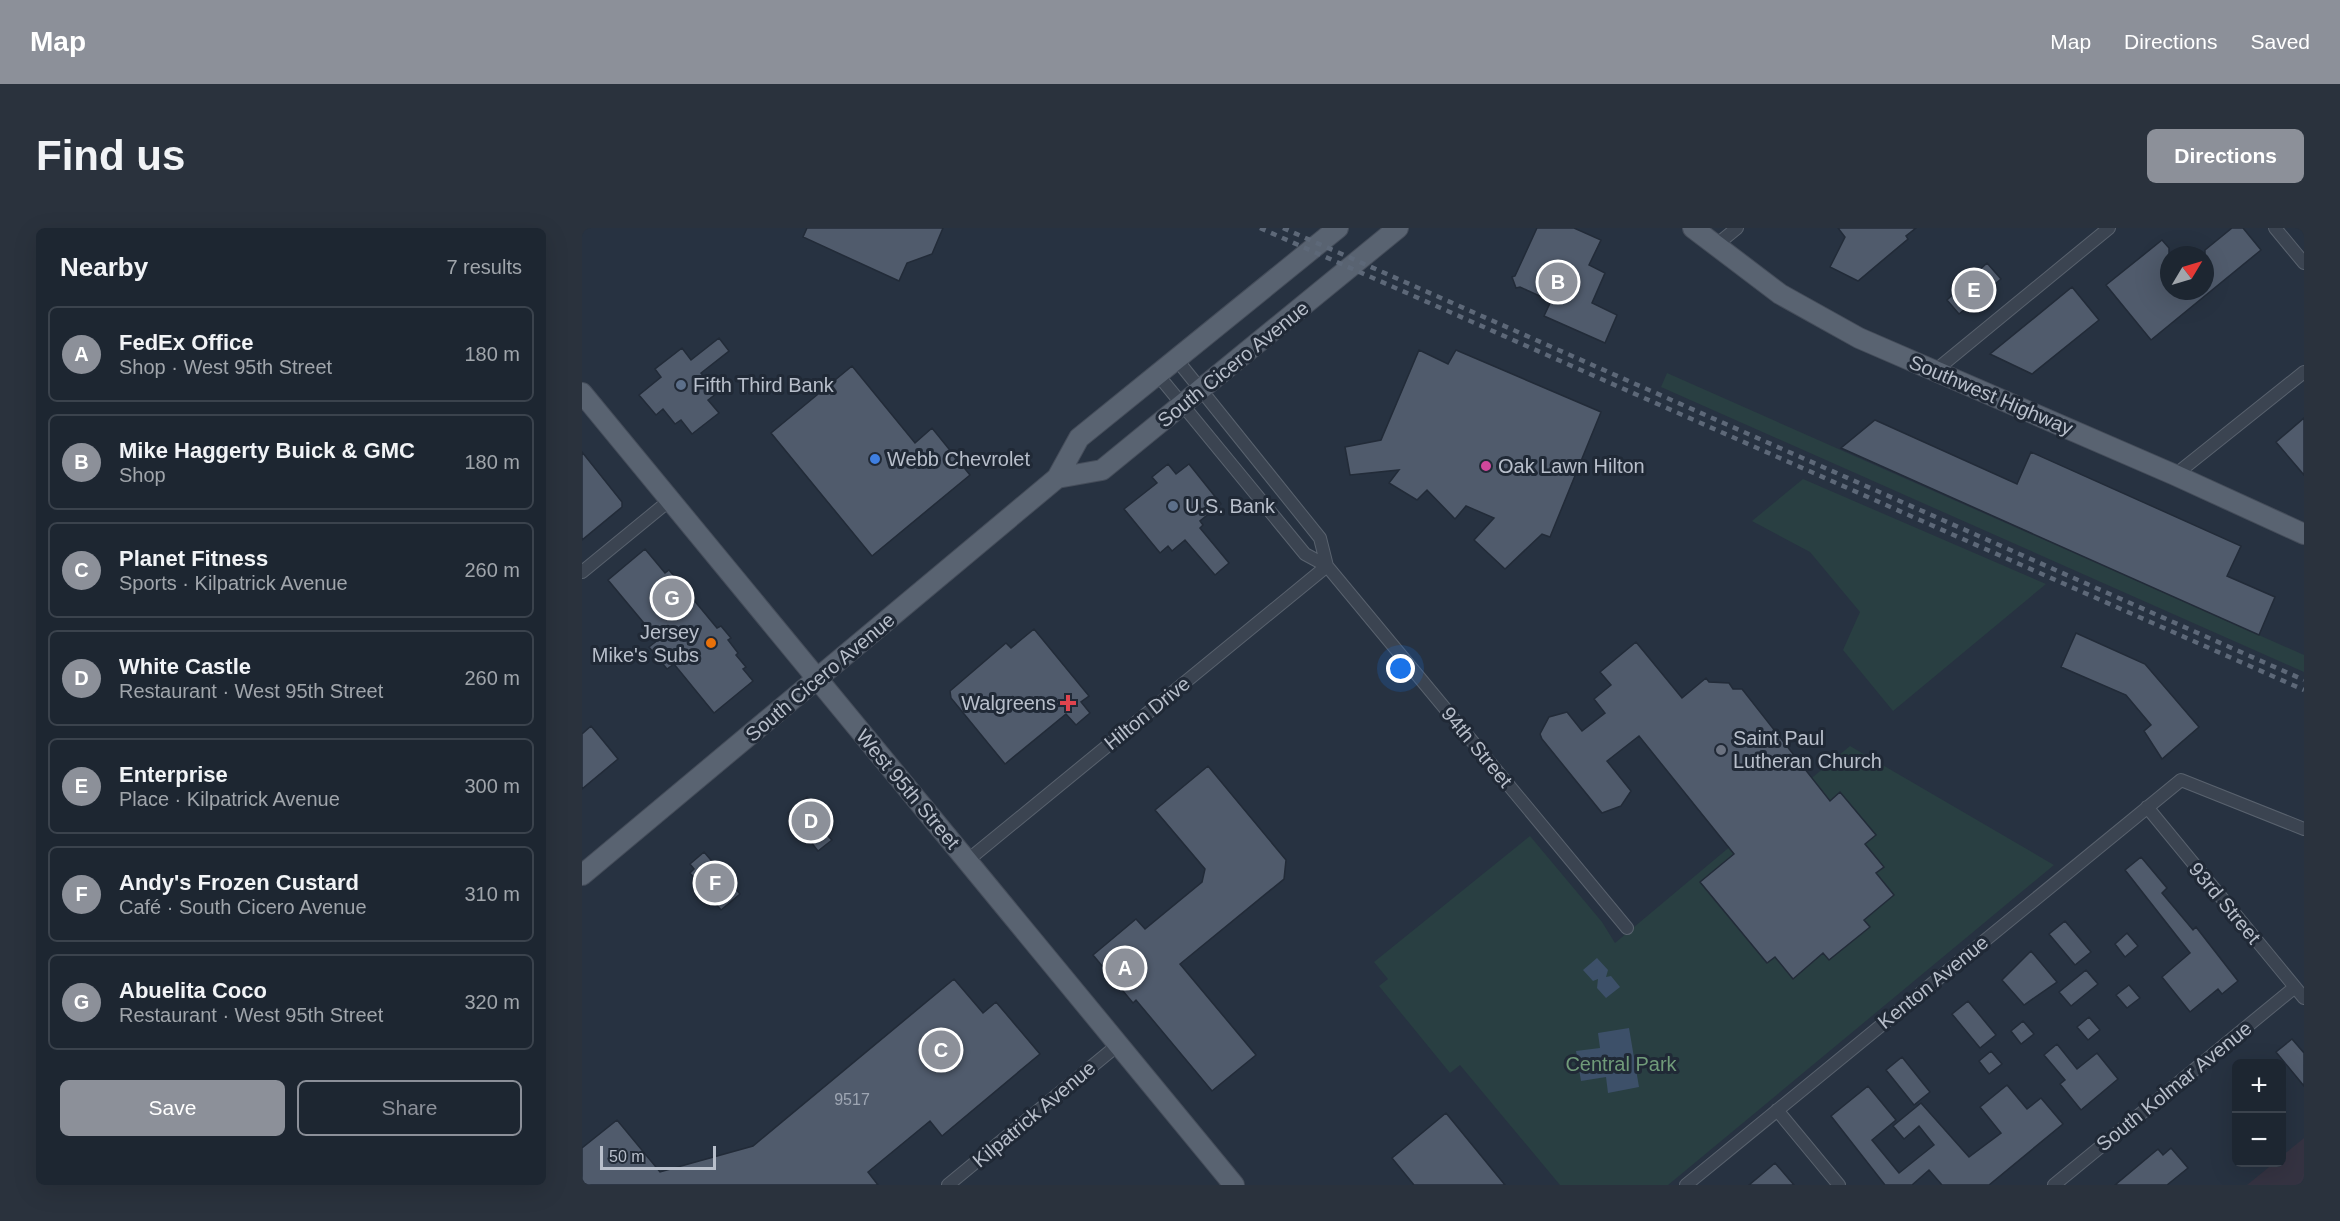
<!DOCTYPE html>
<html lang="en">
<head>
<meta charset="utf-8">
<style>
	body { margin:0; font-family:Helvetica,sans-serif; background:#2a323d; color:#f1f3f6 }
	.controls { position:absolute; right:18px; bottom:18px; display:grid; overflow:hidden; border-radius:9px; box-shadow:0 6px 24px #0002 }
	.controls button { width:54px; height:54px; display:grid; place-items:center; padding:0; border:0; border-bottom:2px solid #3b434d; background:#1d2631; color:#f1f3f6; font:30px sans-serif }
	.compass { position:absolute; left:1578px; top:18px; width:54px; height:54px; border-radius:50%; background:#1d2631; box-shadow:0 6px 24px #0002; rotate:52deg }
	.scale { position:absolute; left:18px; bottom:15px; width:116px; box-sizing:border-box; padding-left:6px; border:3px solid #b8bfcb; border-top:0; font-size:16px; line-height:21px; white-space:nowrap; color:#b8bfcb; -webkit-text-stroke:4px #202936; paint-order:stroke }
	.you { position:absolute; left:819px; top:441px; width:21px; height:21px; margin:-15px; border:4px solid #fff; border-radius:50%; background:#1a73e8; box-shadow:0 0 0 9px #1a73e833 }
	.badge { display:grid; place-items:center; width:39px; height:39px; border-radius:50%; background:#8c9099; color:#fff; font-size:20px; font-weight:700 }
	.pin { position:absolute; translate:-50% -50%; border:3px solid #fff; box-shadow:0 2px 6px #0006 }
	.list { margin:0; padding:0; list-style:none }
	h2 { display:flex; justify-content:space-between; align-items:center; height:78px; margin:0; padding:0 24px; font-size:26px }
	h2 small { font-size:20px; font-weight:400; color:#a0a5ab }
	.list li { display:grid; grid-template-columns:39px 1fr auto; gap:18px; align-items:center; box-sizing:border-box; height:96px; margin:0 12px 12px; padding:0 12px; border:2px solid #3b434d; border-radius:9px }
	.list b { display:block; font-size:22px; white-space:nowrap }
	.list p { margin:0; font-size:20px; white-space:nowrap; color:#a0a5ab }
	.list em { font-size:20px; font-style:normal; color:#a0a5ab }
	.actions { display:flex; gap:12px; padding:18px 24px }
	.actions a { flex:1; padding:14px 0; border:2px solid #8c9099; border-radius:9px; text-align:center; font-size:21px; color:#8c9099 }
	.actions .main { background:#8c9099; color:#fff }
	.map { position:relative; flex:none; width:1722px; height:957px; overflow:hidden; border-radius:9px }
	header { display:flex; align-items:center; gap:36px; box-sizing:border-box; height:84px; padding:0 30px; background:#8c9099; color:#fff }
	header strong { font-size:28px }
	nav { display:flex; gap:33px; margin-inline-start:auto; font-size:21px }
	.intro { display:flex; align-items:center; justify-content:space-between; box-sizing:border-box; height:144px; padding:0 36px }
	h1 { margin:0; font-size:42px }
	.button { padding:15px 27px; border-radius:9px; background:#8c9099; color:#fff; font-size:21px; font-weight:700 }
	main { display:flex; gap:36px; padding:0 36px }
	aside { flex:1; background:#1d2631; border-radius:9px; box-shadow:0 6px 24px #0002 }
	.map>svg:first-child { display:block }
	.medical { fill:#353342 }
	.green { fill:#293f42 }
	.water { fill:#3d5069 }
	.building { fill:#505b6c; stroke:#222b38; stroke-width:1.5 }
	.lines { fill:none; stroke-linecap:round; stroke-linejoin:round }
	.minor-casing { stroke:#59626e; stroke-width:14 }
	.primary-casing { stroke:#454d5a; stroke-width:22 }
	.minor { stroke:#3b4451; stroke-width:12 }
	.primary { stroke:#596371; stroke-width:20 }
	.rail { stroke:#5d6878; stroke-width:4.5; stroke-dasharray:6 6; stroke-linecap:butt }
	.service-dot { fill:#5c6f8a; stroke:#202936; stroke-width:2 }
	.shop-dot { fill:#3f7fe0; stroke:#202936; stroke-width:2 }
	.hotel-dot { fill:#d1479c; stroke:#202936; stroke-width:2 }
	.food-dot { fill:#e8710a; stroke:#202936; stroke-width:2 }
	.health-dot { fill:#e0444e; stroke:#202936; stroke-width:2 }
	.worship-dot { fill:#6b7280; stroke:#202936; stroke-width:2 }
	.labels { text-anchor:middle; stroke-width:6; stroke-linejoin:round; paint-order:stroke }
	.number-label { font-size:16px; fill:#9ea6b3 }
	.street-label { font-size:20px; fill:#b8bfcb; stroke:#202936 }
	.poi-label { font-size:20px; fill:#b8bfcb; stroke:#202936; text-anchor:start }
	.park-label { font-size:20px; fill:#709b79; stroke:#202936 }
</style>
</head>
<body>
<header>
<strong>Map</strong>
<nav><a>Map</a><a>Directions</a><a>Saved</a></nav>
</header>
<div class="intro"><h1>Find us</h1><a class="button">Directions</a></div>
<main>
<aside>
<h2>Nearby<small>7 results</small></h2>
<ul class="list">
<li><span class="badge">A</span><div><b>FedEx Office</b><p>Shop · West 95th Street</p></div><em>180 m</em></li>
<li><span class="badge">B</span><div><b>Mike Haggerty Buick &amp; GMC</b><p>Shop</p></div><em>180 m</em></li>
<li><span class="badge">C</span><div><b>Planet Fitness</b><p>Sports · Kilpatrick Avenue</p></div><em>260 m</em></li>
<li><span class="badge">D</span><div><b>White Castle</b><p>Restaurant · West 95th Street</p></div><em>260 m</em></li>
<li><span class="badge">E</span><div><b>Enterprise</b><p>Place · Kilpatrick Avenue</p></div><em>300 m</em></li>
<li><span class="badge">F</span><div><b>Andy's Frozen Custard</b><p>Café · South Cicero Avenue</p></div><em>310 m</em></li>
<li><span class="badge">G</span><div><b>Abuelita Coco</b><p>Restaurant · West 95th Street</p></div><em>320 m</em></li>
</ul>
<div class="actions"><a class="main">Save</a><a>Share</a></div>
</aside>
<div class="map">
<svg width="1722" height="957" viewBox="0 0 1722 957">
	<rect width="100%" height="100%" fill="#273241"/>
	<path class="medical" d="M1722 910V957H1665L1692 935 1700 934V928Z"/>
	<path class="green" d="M1085 145 1722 427V444L1079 159Z
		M1221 251 1464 356 1311 483 1261 422 1278 384 1228 324 1170 293Z
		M1268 518 1472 637 1086 957H978L878 837 868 845 797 758 806 751 792 734 948 608 1020 694 1033 715Z"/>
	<path class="water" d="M1015 730 1026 742 1024 749 1029 748 1038 759 1024 770 1015 760 1016 751 1011 753 1001 742Z
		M1047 800 1057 859 1026 865 1024 849 999 853 994 823 1018 820 1016 805Z"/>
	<path class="building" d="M225 0H361L350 26 325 35 317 53 221 9Z
		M955 0H992L1019 12 1007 37 1023 45 1010 75 1035 87 1023 115 962 88 969 73 938 59 934 60 930 49 933 48Z
		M1256 0H1334L1324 8 1326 11 1276 53 1248 39 1263 9Z
		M1650 0H1661L1679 22 1569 112 1524 57 1580 12 1587 20V63H1623V22Z
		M1405 35 1419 51 1377 86 1365 72Z
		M1490 59 1517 92 1450 146 1408 126Z
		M137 110 147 123 119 145 135 165 126 172 137 185 110 206 99 192 93 196 81 181 74 187 57 167 79 149 73 141 100 120 109 132Z
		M837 122 866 136 874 122 1019 184 968 309 960 306 923 341 892 312 912 290 884 278 873 291 845 262 835 272 807 255 817 242 768 247 763 219 799 212Z
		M270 138 333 215 350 200 388 247 290 328 189 205Z
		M1722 190V247L1694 214Z
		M1293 192 1435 256 1449 224 1659 318 1645 348 1693 369 1677 407 1259 220Z
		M0 224 40 274V279L0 312Z
		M586 236 594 246 607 236 639 276 618 293 621 297 618 300 647 335 633 347 603 312 590 323 586 318 578 325 542 281 575 255 570 249Z
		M63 321 83 345 87 342 135 400 139 398 149 410 146 412 156 425 154 427 164 439 161 441 171 453 132 485 92 436 85 441 67 419 76 412 26 352Z
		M452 401 507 468 499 474 508 485 494 497 484 486 423 536 369 470 368 463 424 415 429 420Z
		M1494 405 1563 436 1617 499 1580 531 1562 503 1569 497 1544 467 1479 439Z
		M1054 414 1100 470 1124 450 1127 454 1147 455 1151 461H1160L1248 573 1258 564 1294 607 1283 616 1302 639 1294 645 1312 667 1282 692 1288 699 1247 732 1241 725 1211 751 1193 729 1185 735 1118 654 1152 626 1057 508 1025 533 1049 563 1039 578 1020 585 960 511 958 506 967 489 985 484 1000 503 1023 485 1012 471 1029 457 1018 444Z
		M9 498 36 531 0 561V506Z
		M626 538 704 632 702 651 598 736 674 827 630 863 554 772 551 775 511 727 554 691 563 701 620 654 623 641 573 582Z
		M225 569 251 601 245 607 250 612 236 623 206 585Z
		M122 624 158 666 139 682 108 645 112 641 108 636Z
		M1559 629 1585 660 1580 665 1611 702 1614 699 1656 753 1640 766 1636 761 1608 784 1580 749 1608 725 1543 642Z
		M1483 693 1509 724 1493 737 1467 706Z
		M1545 705 1556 718 1543 729 1533 716Z
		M1449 723 1475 754 1442 777 1420 752Z
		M1504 742 1516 756 1489 778 1477 764Z
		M372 751 401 785 414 774 458 826 360 908 348 893 286 944 296 957H0V920L35 892 78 944 171 918Z
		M1547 757 1558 770 1545 780 1534 767Z
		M1386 773 1414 807 1398 820 1370 786Z
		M1507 789 1518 802 1506 812 1495 799Z
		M1441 793 1452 806 1439 816 1429 803Z
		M1710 811 1722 825V858L1694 824Z
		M1475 816 1495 841 1515 825 1536 851 1499 882 1478 856 1483 852 1462 827Z
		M1409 823 1420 836 1407 846 1397 833Z
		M1320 829 1348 864 1332 877 1304 842Z
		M1425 857 1445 881 1459 870 1481 896 1407 957H1360L1347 942 1330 957H1303L1249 888 1286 858 1314 892 1290 912 1317 945 1352 917 1337 898 1322 911 1311 898 1339 875 1387 929 1419 905 1398 879Z
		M864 885 923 957H832L810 930Z
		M1589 920 1606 940 1585 957H1533L1576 921 1581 927Z
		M1193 935 1212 957H1167L1179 947Z"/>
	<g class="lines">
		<g class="minor-casing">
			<path id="minor" d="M1693 0 1722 35
				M1133 18 1155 0
				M595 132 738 310 745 338
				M1354 142 1527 0
				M576 147 723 326 745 338 1045 700
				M1593 247 1722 144
				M0 344 88 272
				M1565 579 1722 770
				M386 632 745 338
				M1195 882 1257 957
				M366 957 537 816
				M1104 957 1599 552 1722 601
				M1472 957 1713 759"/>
		</g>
		<g class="primary-casing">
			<path id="primary" d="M1111 0 1198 66 1277 110 1593 247 1722 306
				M0 165 652 957
				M475 250 520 242 816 0
				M0 647 475 250 497 210 756 0"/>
		</g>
		<use href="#minor" class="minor"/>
		<use href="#primary" class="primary"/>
		<path class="rail" d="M678 0 1722 462
			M701 0 1722 452"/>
	</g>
	<g class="service-dot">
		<circle cx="99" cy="157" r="6"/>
		<circle cx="591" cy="278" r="6"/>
	</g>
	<circle class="shop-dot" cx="293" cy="231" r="6"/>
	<circle class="hotel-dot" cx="904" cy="238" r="6"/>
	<circle class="food-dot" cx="129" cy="415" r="6"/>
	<path class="health-dot" d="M483 466h6v6h6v6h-6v6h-6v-6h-6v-6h6z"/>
	<circle class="worship-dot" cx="1139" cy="522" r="6"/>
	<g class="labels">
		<g class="number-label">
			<text x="270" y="877">9517</text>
		</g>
		<g class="street-label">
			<text transform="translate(651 136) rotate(-39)" y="7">South Cicero Avenue</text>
			<text transform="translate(1409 167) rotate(23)" y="7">Southwest Highway</text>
			<text transform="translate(238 449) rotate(-40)" y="7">South Cicero Avenue</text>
			<text transform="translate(565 485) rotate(-39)" y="7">Hilton Drive</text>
			<text transform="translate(895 519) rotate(50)" y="7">94th Street</text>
			<text transform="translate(326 561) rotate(50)" y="7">West 95th Street</text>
			<text transform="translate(1643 675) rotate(50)" y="7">93rd Street</text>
			<text transform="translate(1351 754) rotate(-39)" y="7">Kenton Avenue</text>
			<text transform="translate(1592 858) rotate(-39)" y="7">South Kolmar Avenue</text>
			<text transform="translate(452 886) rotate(-40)" y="7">Kilpatrick Avenue</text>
		</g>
		<g class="poi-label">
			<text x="111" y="164">Fifth Third Bank</text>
			<text x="305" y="238">Webb Chevrolet</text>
			<text x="916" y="245">Oak Lawn Hilton</text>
			<text x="603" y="285">U.S. Bank</text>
			<text x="117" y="411" text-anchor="end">Jersey<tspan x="117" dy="23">Mike's Subs</tspan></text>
			<text x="474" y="482" text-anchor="end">Walgreens</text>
			<text x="1151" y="517">Saint Paul<tspan x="1151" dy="23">Lutheran Church</tspan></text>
		</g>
		<g class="park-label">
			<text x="1039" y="843">Central Park</text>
		</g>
	</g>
</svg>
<div class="controls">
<button>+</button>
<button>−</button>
</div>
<svg class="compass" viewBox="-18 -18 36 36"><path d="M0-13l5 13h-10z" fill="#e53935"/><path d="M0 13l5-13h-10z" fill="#a0a5ab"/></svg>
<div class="scale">50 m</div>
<div class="you"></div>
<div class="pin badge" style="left:543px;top:740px">A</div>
<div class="pin badge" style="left:976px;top:54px">B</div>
<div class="pin badge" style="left:359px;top:822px">C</div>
<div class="pin badge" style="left:229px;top:593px">D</div>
<div class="pin badge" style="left:1392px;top:62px">E</div>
<div class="pin badge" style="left:133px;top:655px">F</div>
<div class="pin badge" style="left:90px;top:370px">G</div>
</div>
</main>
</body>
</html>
